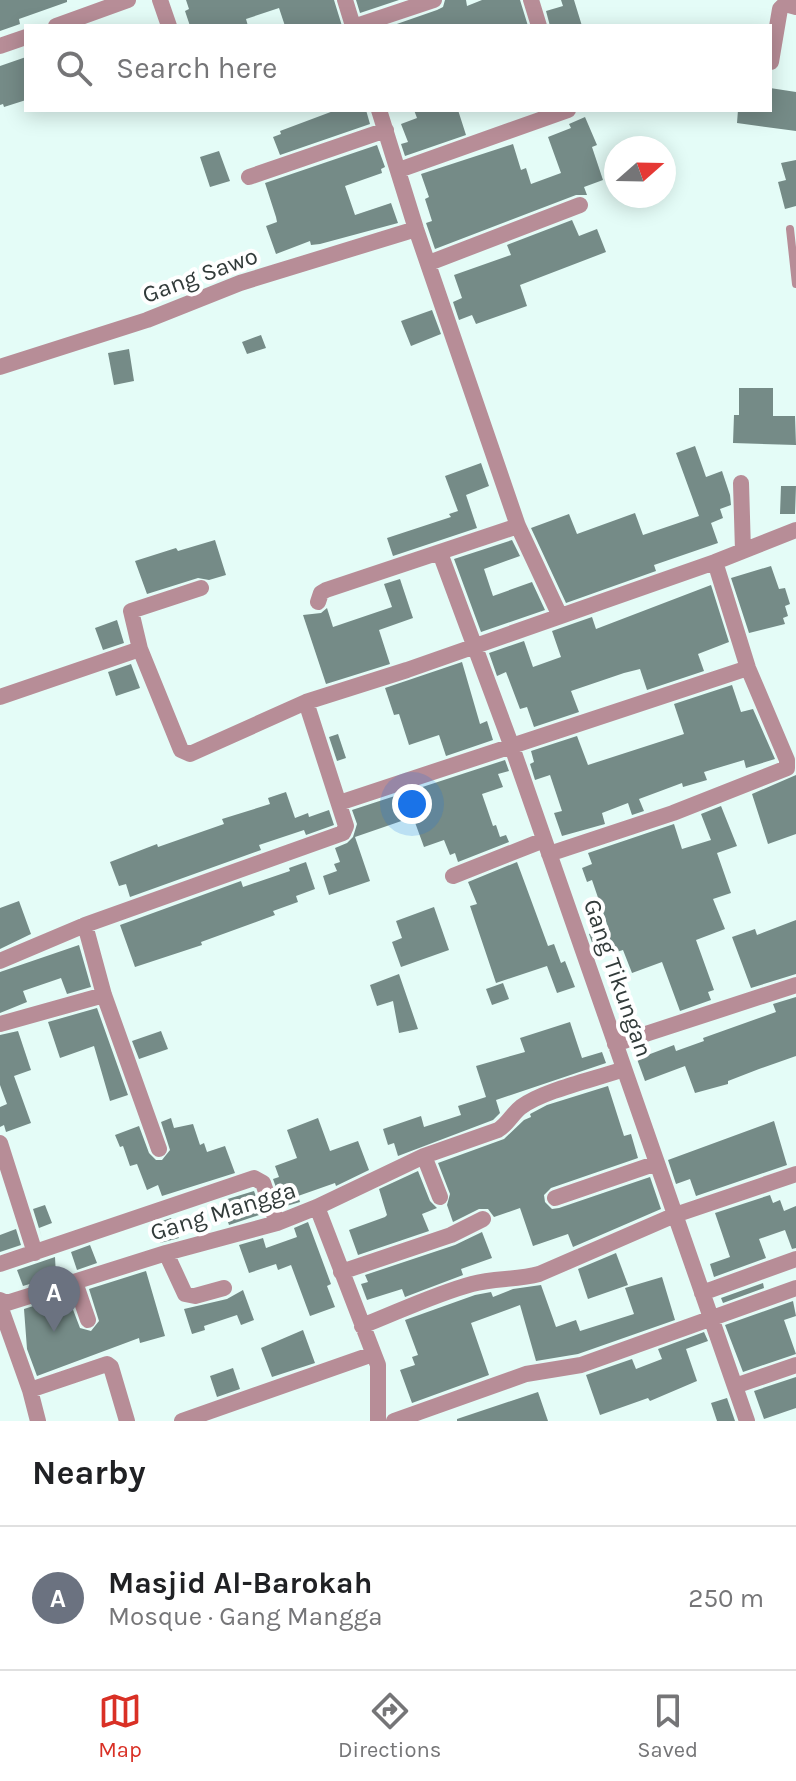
<!DOCTYPE html>
<html lang="en">
<head>
<meta charset="utf-8">
<style>
	body { margin:0; font-family:Karla,sans-serif; background:#f6f6f6; color:#202124 }
	.compass { position:absolute; left:604px; top:136px; width:72px; height:72px; border-radius:50%; background:#fff; box-shadow:0 4px 20px #0003; rotate:70deg }
	.you { position:absolute; left:412px; top:804px; width:28px; height:28px; margin:-20px; border:6px solid #fff; border-radius:50%; background:#1a73e8; box-shadow:0 0 0 12px #1a73e833 }
	.badge { display:grid; place-items:center; width:52px; height:52px; border-radius:50%; background:#d93025; color:#fff; font-size:26px; font-weight:700 }
	.pin { position:absolute; translate:-50% -66px; filter:drop-shadow(0 2px 4px #0008) }
	.pin::after { content:''; position:absolute; top:42px; width:28px; height:24px; background:inherit; clip-path:polygon(0 0,100% 0,50% 100%) }
	.list { margin:0; padding:0; list-style:none }
	h2 { display:flex; justify-content:space-between; align-items:center; height:104px; margin:0; padding:0 32px; font-size:34px }
	h2 small { font-size:26px; font-weight:400; color:#757577 }
	.list li { display:grid; grid-template-columns:52px 1fr auto; gap:24px; align-items:center; box-sizing:border-box; height:144px; padding:0 32px; border-top:2px solid #e0e0e0 }
	.list b { display:block; font-size:30px; white-space:nowrap }
	.list p { margin:0; font-size:26px; white-space:nowrap; color:#757577 }
	.list em { font-size:26px; font-style:normal; color:#757577 }
	.icon { flex:none; width:44px; height:44px; fill:none; stroke:currentColor; stroke-width:2; stroke-linecap:round; stroke-linejoin:round }
	.map { position:relative; flex:none; width:796px; height:1421px; overflow:hidden }
	.search { position:absolute; background:#fff; box-shadow:0 4px 20px #0003; left:24px; right:24px; top:24px; height:88px; display:flex; align-items:center; gap:20px; box-sizing:border-box; padding:0 28px; border-radius:0px; color:#757577; font-size:30px }
	.sheet { height:248px; background:#fff }
	nav { display:flex; justify-content:space-around; align-items:center; box-sizing:border-box; height:112px; border-top:2px solid #e0e0e0; background:#fff; font-size:22px; color:#757577 }
	nav a { display:grid; justify-items:center; gap:4px }
	nav .on { color:#d93025 }
	.map>svg:first-child { display:block }
	.building { fill:#758b87 }
	.lines { fill:none; stroke-linecap:round; stroke-linejoin:round }
	.lane { stroke:#b78d97; stroke-width:8 }
	.street { stroke:#b78d97; stroke-width:16 }
	.labels { text-anchor:middle; stroke-width:8; stroke-linejoin:round; paint-order:stroke }
	.street-label { font-size:24px; fill:#323b3a; stroke:#fff }
</style>
</head>
<body>
<div class="map">
<svg width="796" height="1421" viewBox="0 0 796 1421">
	<rect width="100%" height="100%" fill="#e4fcf7"/>
	<path class="building" d="M0 0H67V2L19 19 20 24 0 31Z
		M186 0H334L342 26H285L279 8 246 19 248 26H190L185 11 189 9Z
		M356 0H399L360 13Z
		M445 0H466L467 6 482 0H520L528 26H391L437 10 443 7Z
		M561 0H574L582 26H550L546 11 563 6Z
		M26 57V100L4 107 3 104 0 105V66Z
		M770 88 796 92V131L737 123 738 110H770Z
		M336 110H366L370 124 280 155 273 137 281 134 280 131Z
		M414 110H458L466 135 405 156 401 144 408 142 401 124 417 118Z
		M585 117 597 145 592 147 603 180 584 187 587 195H576L435 249 426 223 432 221 425 199 429 197 421 174 513 144 521 170 526 168 531 184 561 173 548 137 571 128 569 124Z
		M377 145 385 167 381 169 382 173 345 186 355 215 391 203 398 223 320 244 311 245 310 241 276 254 266 226 277 222 276 217 265 183Z
		M219 151 230 181 210 187 200 157Z
		M796 160V206L785 209 778 182 786 180 781 163Z
		M572 220 579 236 597 229 606 252 520 285 527 306 476 324 472 315 459 320 453 302 462 298 454 275 511 255 507 245Z
		M432 310 441 334 411 346 401 321Z
		M261 335 266 348 247 354 242 342Z
		M129 349 134 381 114 385 108 353Z
		M739 388H773V416H795L796 445 733 443 734 415H739Z
		M695 446 706 477 722 471 730 495 731 505 720 509 723 518 711 523 718 543 654 565 656 571 566 603 531 528 569 514 577 534 635 513 643 535 699 516 676 453Z
		M481 463 489 486 466 495 477 528 393 556 387 538 451 517 449 514 458 511 445 476Z
		M781 486H796L795 514H780Z
		M215 540 226 575 209 580 198 578 147 594 135 561 176 548 178 551Z
		M512 540 520 556 484 569 493 596 532 582 545 610 481 632 454 559Z
		M771 566 779 589 785 588 790 604 785 606 788 616 783 618 785 624 749 633 731 578Z
		M400 579 413 618 379 630 390 664 326 684 303 615 321 613 327 608 333 627 392 607 384 584Z
		M711 585 729 642 698 654 704 671 647 690 640 669 624 673 571 691 579 712 534 727 527 707 520 709 506 672 497 676 489 653 524 641 533 667 561 657 552 631 592 617 596 629Z
		M117 620 124 643 103 650 95 628Z
		M462 662 480 724 487 721 493 740 446 756 439 735 409 745 399 714 394 715 385 688Z
		M131 664 140 688 116 696 108 672Z
		M732 685 741 712 753 709 775 759 746 768 744 760 704 772 707 780 683 787 682 783 639 799 644 811 632 815 628 803 602 813 605 824 562 836 554 813 562 811 550 775 535 780 530 764 534 762 531 751 577 736 588 765 684 734 674 704Z
		M338 734 346 758 337 761 329 737Z
		M505 760 509 771 498 774 503 787 482 794 493 826 496 825 500 837 506 835 509 842 458 862 455 853 450 855 444 840 424 847 413 817 355 837 370 881 329 895 323 876 337 871 334 864 340 862 335 848 347 843 353 837 357 824 352 810Z
		M796 775V834L768 844 752 794Z
		M286 792 295 818 308 813 309 817 329 810 334 825 306 835 304 830 259 845 261 850 130 897 126 884 119 886 110 862 157 844 158 847 224 824 222 819 270 804 268 798Z
		M721 806 737 846 717 853 731 893 713 899 725 929 696 940 714 990 708 992 711 1000 680 1011 662 962 632 973 623 950 610 954 606 943 594 948 589 934 608 927 592 880 587 882 582 868 592 864 588 853 674 824 682 849 711 840 701 814Z
		M306 862 315 889 296 896 298 902 273 911 275 915 201 942 202 945 135 967 120 925 241 881 243 887 290 871 289 868Z
		M517 862 548 946 554 944 561 963 565 961 575 987 557 993 547 966 496 983 470 906 477 904 468 882Z
		M19 901 31 934 0 949V908Z
		M434 907 449 950 401 967 392 942 402 938 396 921Z
		M796 920V974L751 988 732 937 755 929 757 935Z
		M79 945 91 987 67 994 61 978 23 991 27 1002 0 1013V972Z
		M399 974 418 1029 399 1033 393 1001 377 1006 370 985Z
		M503 983 509 999 492 1005 486 989Z
		M796 997V1056L759 1069 728 1081V1084L695 1093 685 1066 645 1081 637 1059 674 1045 676 1051 704 1041 703 1038 776 1012 773 1004Z
		M97 1008 128 1095 110 1101 94 1046 60 1058 48 1022Z
		M570 1022 582 1058 602 1052 606 1063 496 1100 500 1113 493 1120 398 1156 394 1143 388 1145 383 1129 421 1116 424 1127 461 1115 458 1106 486 1097 476 1066 525 1052 520 1038Z
		M18 1031 31 1070 14 1076 31 1123 6 1132 4 1125 0 1127V1107L7 1104 0 1085V1035Z
		M161 1031 168 1049 139 1059 132 1041Z
		M608 1086 624 1136 631 1134 638 1158 551 1188 544 1195 545 1202 552 1209 559 1208 650 1177 661 1209 573 1247 568 1234 533 1246 520 1208 494 1217 488 1209H479L453 1222 447 1205 450 1194 438 1163 504 1139 524 1120 531 1117 530 1114 547 1105Z
		M171 1118 174 1128 193 1124 200 1145 204 1143 207 1152 225 1146 235 1173 162 1196 158 1185 147 1190 137 1164 130 1166 123 1146 120 1147 115 1135 139 1126 149 1153 156 1160H162L170 1150 161 1122Z
		M318 1118 330 1151 358 1141 369 1170 336 1186 335 1183 298 1196 300 1202 283 1207 273 1179 279 1177 275 1166 297 1158 287 1130Z
		M774 1121 787 1165 696 1196 690 1179 676 1184 668 1160Z
		M418 1171 430 1201 437 1208 422 1214 429 1231 358 1255 349 1230 385 1217 387 1215 379 1189Z
		M254 1191 262 1214 229 1225 221 1201Z
		M770 1195 773 1203 780 1200 784 1211 796 1206V1248L792 1249 785 1230 759 1239 766 1258 714 1277 710 1264 730 1257 715 1213Z
		M45 1205 52 1223 39 1228 42 1238 33 1209Z
		M171 1218 179 1238 160 1243 153 1224Z
		M308 1222 331 1284 327 1286 335 1307 310 1316 291 1265 278 1270 276 1264 249 1273 239 1245 263 1238 266 1248 297 1237 294 1228Z
		M16 1229 21 1245 0 1252V1235Z
		M482 1232 492 1258 461 1269 463 1275 405 1297 402 1289 367 1300 361 1284 368 1282 365 1275 455 1245Z
		M90 1245 97 1263 77 1270 71 1252Z
		M616 1253 628 1285 588 1299 578 1269Z
		M55 1257 56 1276 23 1286 17 1270Z
		M146 1271 165 1336 140 1343 139 1338 37 1376 27 1349 24 1309 58 1298 59 1308 72 1307 80 1328 91 1331 99 1321 89 1289Z
		M662 1277 675 1320 578 1354 536 1361 520 1305 471 1323 489 1375 412 1403 400 1370 415 1365 412 1357 418 1355 405 1320 475 1295 491 1292 493 1297 513 1289 541 1285 556 1327 576 1320 580 1331 634 1314 625 1288Z
		M763 1283 764 1288 723 1303 721 1298Z
		M243 1290 254 1320 241 1325 237 1315 204 1326 205 1330 192 1334 184 1309 227 1299Z
		M793 1301 796 1316 784 1320 796 1354 743 1372 725 1325Z
		M303 1330 315 1363 272 1377 261 1348Z
		M704 1332 708 1341 686 1349 697 1381 650 1401 648 1398 600 1415 586 1375 632 1359 636 1369 662 1359 658 1349Z
		M233 1368 240 1389 217 1397 210 1376Z
		M796 1377V1408L764 1419 754 1391Z
		M538 1392 548 1421H457V1419Z
		M727 1398 735 1421H717L711 1403Z"/>
	<g class="lines">
		<path class="lane" d="M790 229 796 284"/>
		<path class="street" d="M160 0 169 26
			M345 0 353 26
			M531 0 539 26
			M56 26 128 0
			M356 26 434 0
			M0 46 26 37
			M771 62 780 9 785 4 796 7
			M379 110 416 229 518 526 560 616
			M399 170 568 110
			M249 177 386 130
			M429 263 580 205
			M0 367 147 320 240 283 416 229
			M741 483 743 551
			M440 553 512 747 747 1421
			M318 602 321 593 326 590 518 526
			M140 649 181 750 190 754 306 702 407 670 715 562 796 530
			M0 697 140 649 131 611 201 588
			M339 803 748 668
			M549 854 673 813 787 768V760L748 668 715 562
			M453 876 544 840
			M85 925 104 995 159 1149
			M0 961 85 925 343 833 346 826 306 702
			M0 1024 104 995
			M615 1044 796 985
			M0 1143 35 1253
			M424 1156 440 1197
			M555 1198 657 1163
			M317 1207 378 1365V1421
			M166 1253 185 1294 195 1296 224 1288
			M0 1264 254 1178 263 1183 277 1223
			M341 1272 451 1235 483 1219
			M75 1282 88 1320
			M702 1293 796 1259
			M0 1300 7 1303 166 1253 277 1223 317 1207 424 1156 498 1130C508 1124 512 1114 521 1107 544 1090 596 1079 624 1069
			M0 1306 30 1390 107 1364 111 1367 127 1421
			M362 1326C398 1312 435 1294 472 1284 494 1278 517 1280 539 1274L675 1215 796 1174
			M735 1386 796 1365
			M30 1390 38 1421
			M182 1421 373 1354
			M394 1421 526 1374 581 1365 796 1288"/>
	</g>
	<g class="labels">
		<g class="street-label">
			<text transform="translate(200 275) rotate(-20)" y="8">Gang Sawo</text>
			<text transform="translate(618 978) rotate(71)" y="8">Gang Tikungan</text>
			<text transform="translate(223 1211) rotate(-17)" y="8">Gang Mangga</text>
		</g>
	</g>
</svg>
<svg class="compass" viewBox="-18 -18 36 36"><path d="M0-13l5 13h-10z" fill="#e53935"/><path d="M0 13l5-13h-10z" fill="#757577"/></svg>
<div class="you"></div>
<div class="pin badge" style="left:54px;top:1332px;background:#6b7280">A</div>
<div class="search"><svg class="icon" aria-label="search" viewBox="0 0 24 24"><circle cx="10" cy="10" r="6"/><path d="M15 15l6 6"/></svg>Search here</div>
</div>
<section class="sheet">
<h2>Nearby<small></small></h2>
<ul class="list">
<li><span class="badge" style="background:#6b7280">A</span><div><b>Masjid Al-Barokah</b><p>Mosque · Gang Mangga</p></div><em>250 m</em></li>
</ul>
</section>
<nav>
<a class="on"><svg class="icon" aria-label="map" viewBox="0 0 24 24"><path d="M3 6l6-2 6 2 6-2v14l-6 2-6-2-6 2zM9 4v14M15 6v14"/></svg>Map</a>
<a><svg class="icon" aria-label="directions" viewBox="0 0 24 24"><path d="M12 3l9 9-9 9-9-9zM9 14v-3h6M13 9l2 2-2 2"/></svg>Directions</a>
<a><svg class="icon" aria-label="saved" viewBox="0 0 24 24"><path d="M7 4h10v16l-5-4-5 4z"/></svg>Saved</a>
</nav>
</body>
</html>
